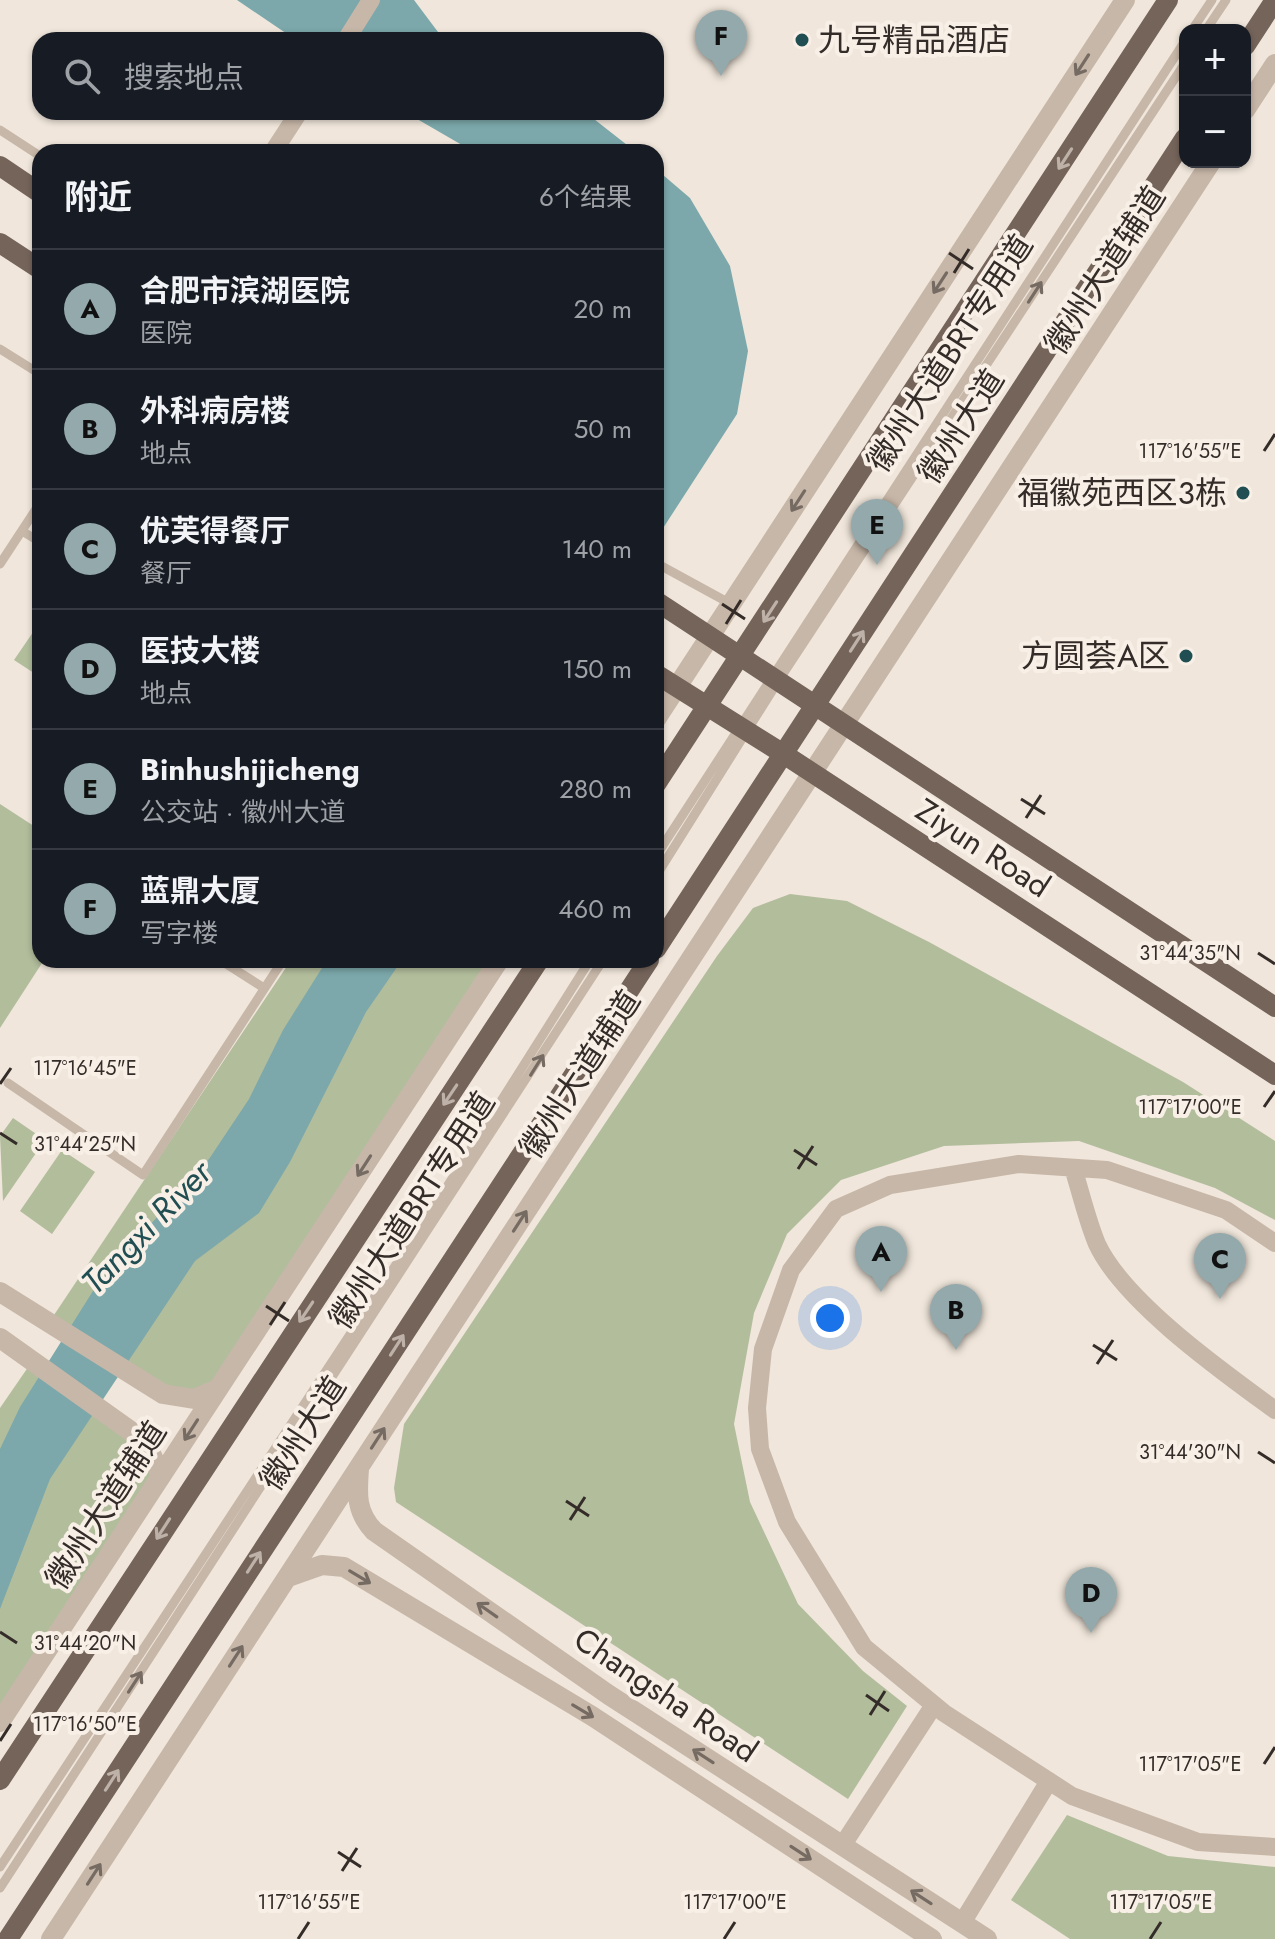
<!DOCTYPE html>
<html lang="zh">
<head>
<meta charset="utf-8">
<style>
	body { margin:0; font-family:Jost,"Noto Sans SC",sans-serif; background:#20242c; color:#f1f3f6 }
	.controls { position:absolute; right:24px; top:24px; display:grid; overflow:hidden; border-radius:16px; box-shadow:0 2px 6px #0004 }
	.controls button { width:72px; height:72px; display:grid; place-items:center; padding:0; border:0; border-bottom:2px solid #363941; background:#171b24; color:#f1f3f6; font:40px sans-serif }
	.you { position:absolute; left:830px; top:1318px; width:28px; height:28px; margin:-20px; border:6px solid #fff; border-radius:50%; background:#1a73e8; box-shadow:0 0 0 12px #1a73e833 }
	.badge { display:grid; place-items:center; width:52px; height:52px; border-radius:50%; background:#93a9ac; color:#111; font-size:26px; font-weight:700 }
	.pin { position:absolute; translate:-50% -66px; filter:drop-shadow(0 2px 4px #0008) }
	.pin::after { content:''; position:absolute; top:42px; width:28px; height:24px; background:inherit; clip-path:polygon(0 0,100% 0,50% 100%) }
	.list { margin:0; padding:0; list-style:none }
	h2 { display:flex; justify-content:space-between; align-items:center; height:104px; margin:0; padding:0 32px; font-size:34px }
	h2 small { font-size:26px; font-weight:400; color:#9ea1a6 }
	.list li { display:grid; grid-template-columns:52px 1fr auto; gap:24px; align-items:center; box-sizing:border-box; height:120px; padding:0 32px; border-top:2px solid #363941 }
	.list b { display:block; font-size:30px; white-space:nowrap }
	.list p { margin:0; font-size:26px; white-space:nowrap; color:#9ea1a6 }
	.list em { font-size:26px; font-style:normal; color:#9ea1a6 }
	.icon { flex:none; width:44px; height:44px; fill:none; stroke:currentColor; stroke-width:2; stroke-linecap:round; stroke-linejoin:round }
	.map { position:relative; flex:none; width:1275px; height:1939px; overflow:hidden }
	.search { position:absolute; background:#171b24; box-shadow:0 2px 6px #0004; left:32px; top:32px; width:632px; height:88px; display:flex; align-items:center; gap:20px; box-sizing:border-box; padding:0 28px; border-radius:24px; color:#9ea1a6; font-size:30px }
	.panel { position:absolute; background:#171b24; box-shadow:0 2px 6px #0004; left:32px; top:144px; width:632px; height:824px; border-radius:24px }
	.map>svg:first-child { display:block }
	.green { fill:#b2bd9c }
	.water { fill:#7ca8ab }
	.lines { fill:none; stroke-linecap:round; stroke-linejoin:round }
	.service { stroke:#c7b7a8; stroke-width:9 }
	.minor { stroke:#c7b7a8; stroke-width:18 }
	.tertiary { stroke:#c7b7a8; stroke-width:20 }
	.primary { stroke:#75645a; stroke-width:20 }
	.oneway { stroke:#766b62 }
	.oneway2 { stroke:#bdb1a8 }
	.ticks { fill:none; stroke:#342c28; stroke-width:3 }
	.poi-dot { fill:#204e52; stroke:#f8f0e7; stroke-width:3 }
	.labels { text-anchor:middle; stroke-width:8; stroke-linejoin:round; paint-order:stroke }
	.poi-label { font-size:32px; fill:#342c28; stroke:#f8f0e7; text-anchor:end }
	.street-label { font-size:32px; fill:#342c28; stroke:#f8f0e7 }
	.water-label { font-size:34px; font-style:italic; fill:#204e52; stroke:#f8f0e7 }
	.ticks-label { font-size:20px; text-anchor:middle; fill:#342c28; stroke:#f8f0e7; stroke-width:8; stroke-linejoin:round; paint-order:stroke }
</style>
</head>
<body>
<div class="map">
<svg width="1275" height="1939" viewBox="0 0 1275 1939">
	<rect width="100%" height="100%" fill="#f0e6db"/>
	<path class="green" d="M40 622V677L14 660Z
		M0 804 40 830V960H44L0 1028Z
		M790 894 847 901 929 942 1183 1082 1275 1141V1220L1215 1188 1079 1141 944 1146 841 1180 787 1234 754 1313 734 1424 750 1502 798 1604 863 1671 907 1706 848 1799 396 1502 394 1488 404 1424 717 956 753 908Z
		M291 960H499L218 1389 194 1399 48 1324Z
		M13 1118 45 1140 3 1201 0 1136Z
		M62 1150 95 1172 52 1234 20 1211Z
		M33 1360 109 1414 161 1476 0 1722V1408Z
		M1067 1815 1168 1856 1275 1867V1939H1070L1011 1900Z"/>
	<path class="water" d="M237 0H414L444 40H296Z
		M405 112H585L636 152H474Z
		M656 169 690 198 730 266 748 351 737 414 656 539Z
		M327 960H402L366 1012 290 1162 259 1213 195 1261 50 1479 0 1609V1449L20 1407 98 1283 209 1159 249 1099 283 1030Z"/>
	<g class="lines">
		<path class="service" d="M1192 30 1212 0
			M1206 30 1226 0
			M0 130 40 156
			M0 349 40 374
			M22 531 40 542
			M656 563 731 604
			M0 564 40 503
			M656 856 1185 41
			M656 876 779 680 1185 63
			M220 960 264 988
			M8 1083 143 1175 283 960
			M0 1867 443 1193 590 960
			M0 1888 603 960"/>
		<path class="minor" d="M346 40 371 0
			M273 152 299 112
			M1073 1168C1081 1193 1087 1220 1097 1244 1124 1302 1223 1372 1275 1410
			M1275 1243 1226 1210 1107 1170 1019 1164 890 1185 836 1209 791 1270 763 1349 757 1408 760 1449 787 1522 864 1647 944 1713 1072 1796 1198 1842 1275 1847
			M842 1846 934 1705
			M962 1923 1049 1781"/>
		<path class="tertiary" d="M1245 110 1275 64
			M656 719 1125 0
			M0 1292 163 1394 194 1399 218 1389
			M0 1338 146 1442 161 1476
			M359 1469C357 1495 356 1512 374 1531L609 1695 987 1939
			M288 1577 322 1565 344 1567 592 1716 932 1939
			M0 1722 499 960
			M51 1939 1211 162"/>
		<path class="primary" d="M1245 46 1275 0
			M0 166 40 193
			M0 243 40 269
			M656 601 1275 1007
			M656 674 782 753 1275 1075
			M656 784 1168 0
			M656 949 1185 138
			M0 1780 539 960
			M8 1939 649 960"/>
	</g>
	<defs><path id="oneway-shaft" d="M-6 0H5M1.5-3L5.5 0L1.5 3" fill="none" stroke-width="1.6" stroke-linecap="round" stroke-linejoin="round" transform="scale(2)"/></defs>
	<g class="oneway">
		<use href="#oneway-shaft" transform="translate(1082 65) rotate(123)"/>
		<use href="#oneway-shaft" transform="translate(940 283) rotate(123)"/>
		<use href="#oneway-shaft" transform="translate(1035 292) rotate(-57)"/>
		<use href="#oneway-shaft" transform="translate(798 501) rotate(123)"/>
		<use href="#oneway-shaft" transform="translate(537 1065) rotate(-58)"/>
		<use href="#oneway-shaft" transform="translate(364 1166) rotate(123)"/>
		<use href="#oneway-shaft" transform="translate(520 1221) rotate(-57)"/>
		<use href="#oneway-shaft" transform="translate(191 1430) rotate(123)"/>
		<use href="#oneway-shaft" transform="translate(378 1438) rotate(-57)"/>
		<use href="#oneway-shaft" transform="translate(360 1577) rotate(31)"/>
		<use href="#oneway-shaft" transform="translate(487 1610) rotate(-145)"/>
		<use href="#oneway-shaft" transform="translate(236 1656) rotate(-57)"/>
		<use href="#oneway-shaft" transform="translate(135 1682) rotate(-57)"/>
		<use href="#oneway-shaft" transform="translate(583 1711) rotate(31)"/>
		<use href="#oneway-shaft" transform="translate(703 1756) rotate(-147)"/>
		<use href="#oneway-shaft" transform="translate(801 1853) rotate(33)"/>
		<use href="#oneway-shaft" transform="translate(94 1874) rotate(-57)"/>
		<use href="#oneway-shaft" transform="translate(921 1897) rotate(-147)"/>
	</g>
	<g class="oneway2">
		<use href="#oneway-shaft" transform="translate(1065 159) rotate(123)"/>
		<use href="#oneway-shaft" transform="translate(770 612) rotate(123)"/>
		<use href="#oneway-shaft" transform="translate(857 641) rotate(-57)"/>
		<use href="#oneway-shaft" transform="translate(450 1095) rotate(124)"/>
		<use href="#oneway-shaft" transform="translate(306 1312) rotate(124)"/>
		<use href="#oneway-shaft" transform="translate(397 1345) rotate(-57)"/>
		<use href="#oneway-shaft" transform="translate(163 1529) rotate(123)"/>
		<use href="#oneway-shaft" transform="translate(254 1562) rotate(-57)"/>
		<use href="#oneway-shaft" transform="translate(112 1780) rotate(-57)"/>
	</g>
	<path class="ticks" d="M949 253 973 269M954 273 969 249M1264 451 1275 434M722 604 745 619M726 624 741 600M1021 799 1045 814M1026 818 1041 795M1258 953 1275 964M0 1084 11 1068M1264 1107 1275 1091M0 1133 17 1144M794 1150 817 1165M798 1169 813 1146M266 1306 289 1321M270 1325 285 1302M1093 1345 1117 1360M1097 1364 1113 1340M1258 1452 1275 1463M566 1501 589 1516M570 1520 585 1497M0 1632 17 1643M866 1695 889 1711M870 1715 885 1691M0 1741 11 1724M1264 1764 1275 1747M338 1852 361 1867M342 1871 357 1848M298 1939 309 1922M724 1939 735 1922M1150 1939 1161 1922"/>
	<g class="poi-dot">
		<circle cx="802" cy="40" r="8"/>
		<circle cx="1243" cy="493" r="8"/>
		<circle cx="1186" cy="656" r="8"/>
	</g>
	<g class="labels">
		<g class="poi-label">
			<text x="818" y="51" text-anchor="start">九号精品酒店</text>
			<text x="1227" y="504">福徽苑西区3栋</text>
			<text x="1170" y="667">方圆荟A区</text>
		</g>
		<g class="street-label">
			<text transform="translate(1105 270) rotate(-57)" y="11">徽州大道辅道</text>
			<text transform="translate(950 353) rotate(-57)" y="11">徽州大道BRT专用道</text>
			<text transform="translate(961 426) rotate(-57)" y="11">徽州大道</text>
			<text transform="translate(983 848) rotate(33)" y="11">Ziyun Road</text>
			<text transform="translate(580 1074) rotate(-57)" y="11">徽州大道辅道</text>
			<text transform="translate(412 1210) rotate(-57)" y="11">徽州大道BRT专用道</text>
			<text transform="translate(303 1433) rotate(-57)" y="11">徽州大道</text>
			<text transform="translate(106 1505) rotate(-57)" y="11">徽州大道辅道</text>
			<text transform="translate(666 1695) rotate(34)" y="11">Changsha Road</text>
		</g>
		<g class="water-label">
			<text transform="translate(146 1227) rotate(-46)" y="12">Tangxi River</text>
		</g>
	</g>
	<g class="ticks-label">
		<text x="1190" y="458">117°16'55"E</text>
		<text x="1190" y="960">31°44'35"N</text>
		<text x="85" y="1075">117°16'45"E</text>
		<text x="1190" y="1114">117°17'00"E</text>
		<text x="85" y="1151">31°44'25"N</text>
		<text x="1190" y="1459">31°44'30"N</text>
		<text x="85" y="1650">31°44'20"N</text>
		<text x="85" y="1731">117°16'50"E</text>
		<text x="1190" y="1771">117°17'05"E</text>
		<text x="309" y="1909">117°16'55"E</text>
		<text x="735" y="1909">117°17'00"E</text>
		<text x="1161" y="1909">117°17'05"E</text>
	</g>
</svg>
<div class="controls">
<button>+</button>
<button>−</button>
</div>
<div class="you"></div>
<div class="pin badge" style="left:881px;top:1292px">A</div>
<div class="pin badge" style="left:956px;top:1350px">B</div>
<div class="pin badge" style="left:1220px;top:1299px">C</div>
<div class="pin badge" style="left:1091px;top:1633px">D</div>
<div class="pin badge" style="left:877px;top:565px">E</div>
<div class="pin badge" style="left:721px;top:76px">F</div>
<div class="search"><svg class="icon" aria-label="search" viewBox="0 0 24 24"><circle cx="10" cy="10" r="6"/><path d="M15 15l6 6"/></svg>搜索地点</div>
<section class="panel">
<h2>附近<small>6个结果</small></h2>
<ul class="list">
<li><span class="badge">A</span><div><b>合肥市滨湖医院</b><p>医院</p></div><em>20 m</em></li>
<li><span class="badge">B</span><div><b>外科病房楼</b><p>地点</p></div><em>50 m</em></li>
<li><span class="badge">C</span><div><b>优芙得餐厅</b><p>餐厅</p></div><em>140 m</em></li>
<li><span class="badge">D</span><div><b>医技大楼</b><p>地点</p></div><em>150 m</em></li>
<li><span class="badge">E</span><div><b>Binhushijicheng</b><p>公交站 · 徽州大道</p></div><em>280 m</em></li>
<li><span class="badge">F</span><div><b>蓝鼎大厦</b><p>写字楼</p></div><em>460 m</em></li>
</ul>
</section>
</div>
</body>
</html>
